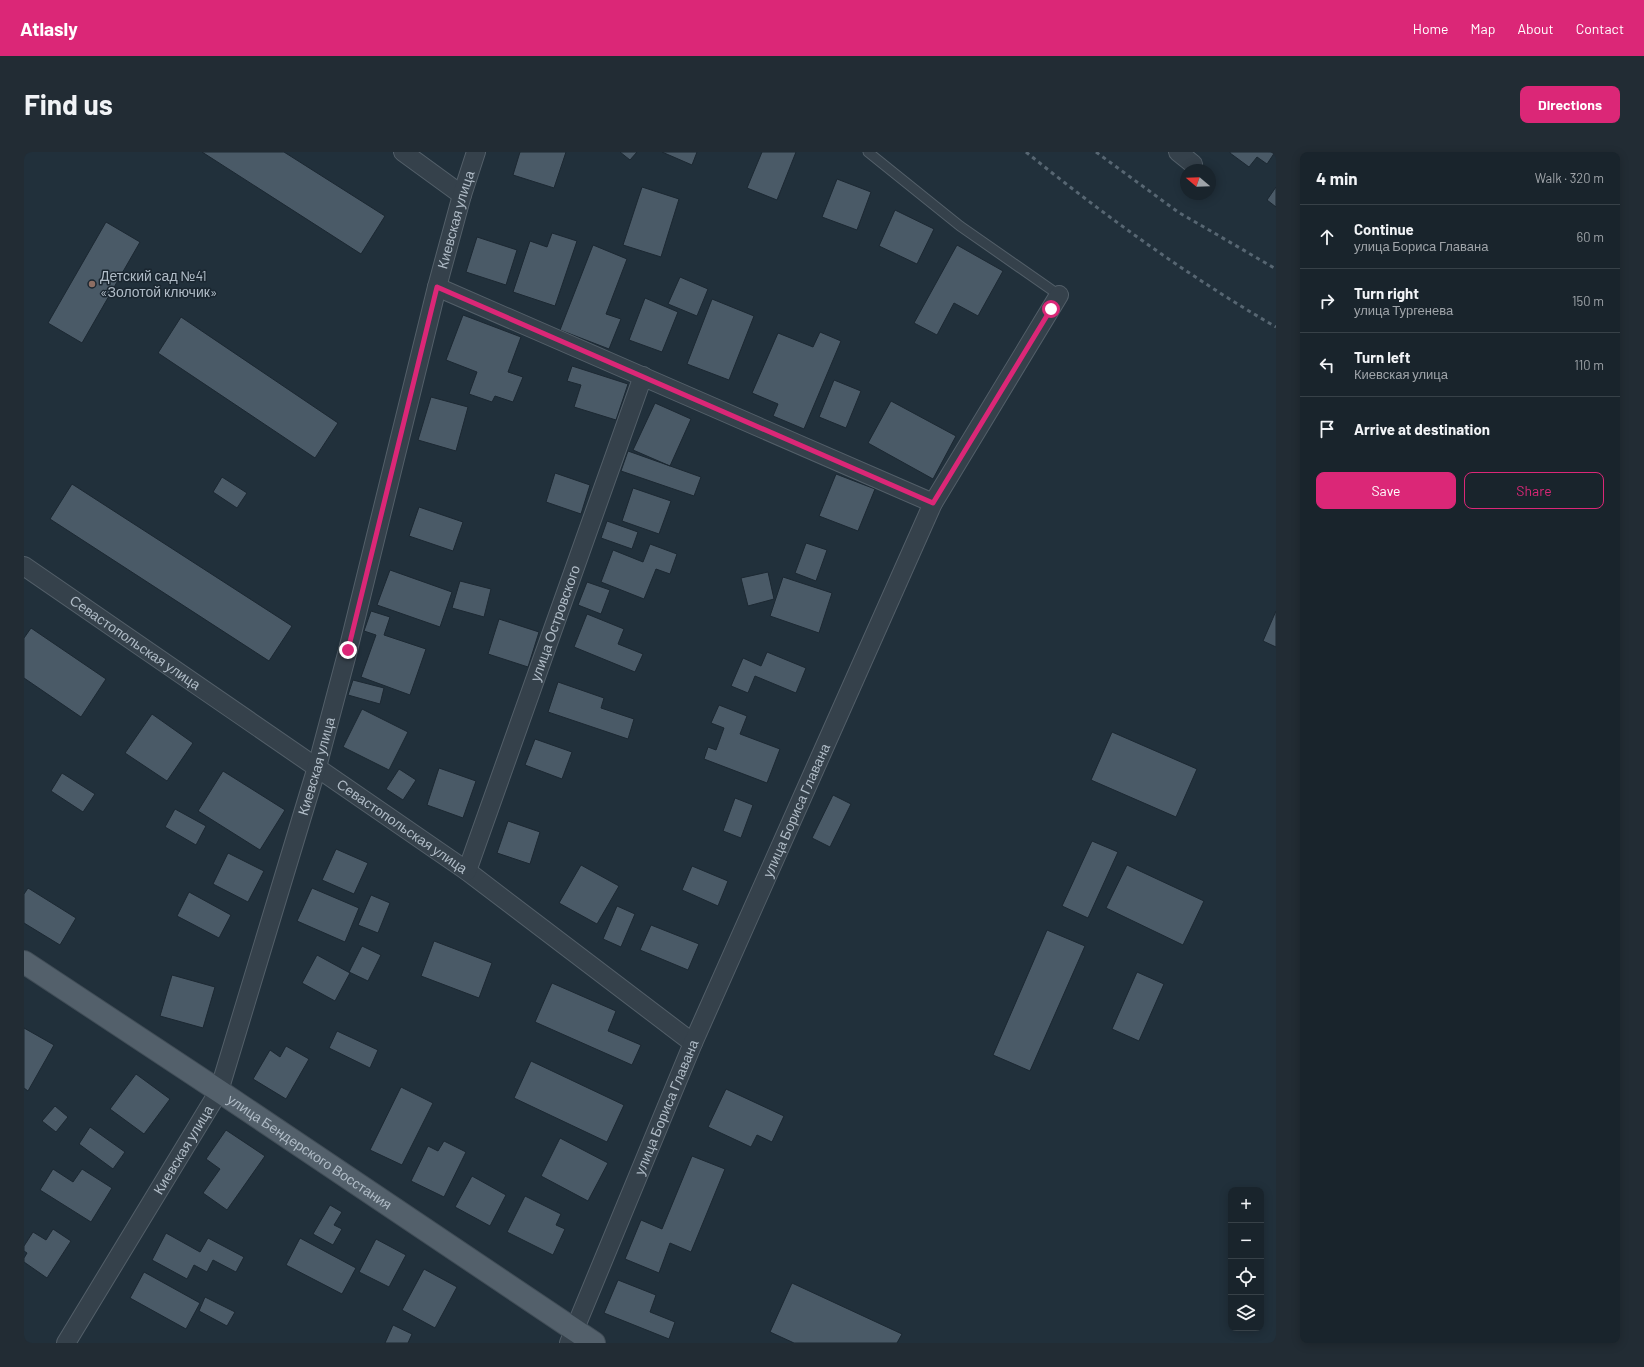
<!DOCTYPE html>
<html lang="en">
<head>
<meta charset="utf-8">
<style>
	body { margin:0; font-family:Barlow,sans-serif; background:#222c34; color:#f1f3f6 }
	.controls { position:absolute; right:12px; bottom:12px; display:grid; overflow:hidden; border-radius:8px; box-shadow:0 2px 10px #0003 }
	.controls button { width:36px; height:36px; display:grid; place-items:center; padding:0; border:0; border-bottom:1px solid #374148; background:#19242c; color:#f1f3f6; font:20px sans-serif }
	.compass { position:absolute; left:1156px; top:12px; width:36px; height:36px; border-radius:50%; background:#19242c; box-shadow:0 2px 10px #0003; rotate:289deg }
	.stop { position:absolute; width:12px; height:12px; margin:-9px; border:3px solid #db2777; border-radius:50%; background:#fff }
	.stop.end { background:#db2777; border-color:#fff; box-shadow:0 1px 4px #0008 }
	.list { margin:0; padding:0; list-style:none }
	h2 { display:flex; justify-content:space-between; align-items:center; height:52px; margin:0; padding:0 16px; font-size:17px }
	h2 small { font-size:13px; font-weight:400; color:#9fa4a9 }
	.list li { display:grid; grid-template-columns:26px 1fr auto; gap:12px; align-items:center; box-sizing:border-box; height:64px; padding:0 16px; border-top:1px solid #374148 }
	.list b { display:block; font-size:15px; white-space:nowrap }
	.list p { margin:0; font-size:13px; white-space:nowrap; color:#9fa4a9 }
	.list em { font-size:13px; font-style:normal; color:#9fa4a9 }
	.actions { display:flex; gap:8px; padding:12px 16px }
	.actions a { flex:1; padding:9px 0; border:1px solid #db2777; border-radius:8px; text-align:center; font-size:14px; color:#db2777 }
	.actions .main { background:#db2777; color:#fff }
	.icon { flex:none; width:22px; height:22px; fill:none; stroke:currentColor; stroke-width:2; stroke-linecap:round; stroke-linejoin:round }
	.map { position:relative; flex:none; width:1252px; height:1191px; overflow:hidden; border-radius:8px }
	header { display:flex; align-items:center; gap:24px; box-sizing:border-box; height:56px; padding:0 20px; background:#db2777; color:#fff }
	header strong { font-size:19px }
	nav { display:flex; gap:22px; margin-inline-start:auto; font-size:14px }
	.intro { display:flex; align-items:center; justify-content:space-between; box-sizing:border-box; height:96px; padding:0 24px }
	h1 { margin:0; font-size:28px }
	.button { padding:10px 18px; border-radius:8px; background:#db2777; color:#fff; font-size:14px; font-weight:700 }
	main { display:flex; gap:24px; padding:0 24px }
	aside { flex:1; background:#19242c; border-radius:8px; box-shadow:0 2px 10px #0003 }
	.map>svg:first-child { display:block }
	.building { fill:#4a5a67; stroke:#1c2832 }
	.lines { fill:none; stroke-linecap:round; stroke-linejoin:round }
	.service-casing { stroke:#535f69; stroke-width:11 }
	.minor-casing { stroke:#535f69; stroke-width:20 }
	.primary-casing { stroke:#414d57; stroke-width:24 }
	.service { stroke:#35414b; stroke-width:9 }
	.minor { stroke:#35414b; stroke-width:18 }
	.primary { stroke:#53606b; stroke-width:22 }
	.rail { stroke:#576672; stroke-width:3; stroke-dasharray:4 4; stroke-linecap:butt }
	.route { stroke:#db2777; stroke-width:5 }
	.education-dot { fill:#8d6e63; stroke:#1a2630; stroke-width:1.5 }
	.labels { text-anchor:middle; stroke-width:3; stroke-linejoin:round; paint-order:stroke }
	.street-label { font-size:14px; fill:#b0bcc7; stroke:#1a2630 }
	.poi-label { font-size:14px; fill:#b0bcc7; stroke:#1a2630; text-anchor:start }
</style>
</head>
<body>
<header>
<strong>Atlasly</strong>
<nav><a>Home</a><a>Map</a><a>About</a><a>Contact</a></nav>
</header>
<div class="intro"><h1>Find us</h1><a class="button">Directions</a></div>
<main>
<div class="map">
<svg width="1252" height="1191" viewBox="0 0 1252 1191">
	<rect width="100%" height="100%" fill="#21303b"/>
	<path class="building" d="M178 0H260L361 64 337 102Z
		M496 0H542L530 36 489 23Z
		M596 0H613L606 8Z
		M638 0H673L668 13Z
		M738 0H772L753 48 723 36Z
		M1206 0H1251L1243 12 1233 5 1225 15 1206 1Z
		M813 27 847 40 833 78 798 65Z
		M618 35 655 47 637 105 599 93Z
		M1252 35V55L1243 48Z
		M871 58 910 77 893 112 855 94Z
		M82 70 116 90 58 191 24 171Z
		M528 81 553 89 531 154 489 140 506 89 523 95Z
		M453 85 493 98 482 133 442 120Z
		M569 93 603 107 582 162 597 167 585 197 536 178Z
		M933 93 979 119 954 164 930 151 913 183 890 171Z
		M656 125 684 137 673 164 644 152Z
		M621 146 654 160 638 200 605 188Z
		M688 147 730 164 705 228 663 212Z
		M439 163 497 185 484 220 499 225 489 250 471 244 468 250 445 242 453 220 422 208Z
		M157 165 314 271 291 306 134 201Z
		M796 180 817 189 780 277 749 264 754 252 728 241 754 181 789 195Z
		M548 214 604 232 592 268 550 255 557 233 543 229Z
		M810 228 837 239 822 276 795 265Z
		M407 245 444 255 432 299 394 288Z
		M867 249 932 284 909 327 844 291Z
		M631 251 667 267 646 314 609 298Z
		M604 299 677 325 670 344 597 319Z
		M531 321 566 333 557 362 522 350Z
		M812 322 851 337 834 379 795 364Z
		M198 325 223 341 213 356 189 340Z
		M48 332 268 474 245 509 26 367Z
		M609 336 647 349 635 382 598 369Z
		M395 355 439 370 429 399 385 384Z
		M583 369 614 380 608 397 577 386Z
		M782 391 803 398 792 429 771 421Z
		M626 392 653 402 646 422 632 417 620 447 577 430 589 398 619 410Z
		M366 418 428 440 416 475 353 453Z
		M744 420 750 447 724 454 717 426Z
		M759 425 808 441 795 481 746 464Z
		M436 429 467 437 460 465 428 456Z
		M563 430 586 438 577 462 554 453Z
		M347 459 366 465 360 483 402 497 386 543 337 525 352 483 340 479Z
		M1252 459V495L1239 489Z
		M563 462 600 477 594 492 619 502 611 520 550 495Z
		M475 467 515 480 504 515 464 502Z
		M7 476 82 527 57 565 0 526V486Z
		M743 500 782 516 772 541 731 524 724 541 707 534 719 506 737 514Z
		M329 528 360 536 356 552 324 543Z
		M534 530 580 546 577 556 610 567 604 587 524 560Z
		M695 553 723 564 716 582 756 597 743 631 680 607 684 595 692 598 700 576 687 571Z
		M338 557 384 580 365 618 319 595Z
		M128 562 169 591 143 629 101 601Z
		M1088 580 1173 617 1152 665 1067 628Z
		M511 587 548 600 538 627 501 613Z
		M415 616 452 629 439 666 403 653Z
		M375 617 392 628 379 648 362 637Z
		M199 619 261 658 236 698 174 659Z
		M38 621 71 642 59 660 27 639Z
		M809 643 827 652 806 695 788 686Z
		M711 646 729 653 717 686 699 679Z
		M151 657 182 674 172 693 141 675Z
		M484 669 516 680 506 712 473 701Z
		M1068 689 1094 700 1064 766 1038 754Z
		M312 697 344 711 330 742 298 728Z
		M204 701 240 719 224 750 189 732Z
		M557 713 595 734 573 772 535 751Z
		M1103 713 1180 749 1159 793 1082 756Z
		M668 714 704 729 694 754 658 738Z
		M4 736 52 766 36 793 0 771V742Z
		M288 736 335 756 321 790 273 769Z
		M165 740 207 763 195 786 153 764Z
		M347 743 366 751 354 781 334 773Z
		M593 754 611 762 597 795 579 787Z
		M627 773 675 792 664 818 616 798Z
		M1023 778 1061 794 1006 919 969 903Z
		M410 789 468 811 455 846 397 824Z
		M338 794 357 803 344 829 325 820Z
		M293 803 326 821 311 849 278 831Z
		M1113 820 1140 832 1115 889 1088 877Z
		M148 823 191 835 179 876 136 864Z
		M528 831 592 859 584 879 617 893 608 913 511 870Z
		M0 876 30 893 4 939 0 936Z
		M313 879 354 898 346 916 305 896Z
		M262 894 285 907 262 947 229 927 246 898 256 905Z
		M507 909 600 953 583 990 490 946Z
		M112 922 146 947 120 982 86 957Z
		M377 935 409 951 378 1013 346 998Z
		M702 937 760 964 748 990 733 983 727 995 684 975Z
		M31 954 44 965 32 980 18 969Z
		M66 975 101 1000 89 1017 55 992Z
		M202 978 241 1004 203 1058 179 1041 196 1017 182 1007Z
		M536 986 584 1011 564 1049 517 1024Z
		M420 989 442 1000 420 1045 387 1029 404 994 414 999Z
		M668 1004 701 1017 667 1100 646 1091 635 1121 601 1107 617 1068 638 1077Z
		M29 1017 49 1030 58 1017 88 1036 67 1070 16 1038Z
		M448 1024 482 1043 466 1074 431 1055Z
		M501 1044 537 1062 532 1073 541 1077 529 1103 483 1080Z
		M306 1053 318 1060 310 1073 318 1077 309 1093 289 1082Z
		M29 1077 47 1089 23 1126 0 1110V1106L3 1101 0 1099V1094L9 1080 22 1088Z
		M142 1081 176 1100 184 1086 220 1105 212 1120 189 1108 183 1120 170 1113 163 1127 128 1108Z
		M276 1086 332 1116 318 1142 262 1113Z
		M352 1087 382 1103 365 1135 335 1120Z
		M400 1117 433 1135 411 1176 378 1158Z
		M120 1120 176 1151 162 1177 106 1146Z
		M594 1128 632 1143 626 1160 651 1170 645 1187 580 1161Z
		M768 1131 878 1182 873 1191H770L746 1180Z
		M181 1145 211 1160 203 1174 175 1159Z
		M369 1173 388 1182 384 1191H361Z"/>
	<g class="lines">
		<g class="service-casing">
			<path id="service" d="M844 0 936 74 1035 143"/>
		</g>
		<g class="minor-casing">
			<g id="minor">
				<path d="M379 0 438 43"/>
				<path d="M1154 0 1169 12"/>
				<path d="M413 135 909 351"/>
				<path id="s1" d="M0 414 443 719 669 891"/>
				<path id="s2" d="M443 719 619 224"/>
				<path id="s3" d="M42 1191 195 939 293 615 324 498 413 135 438 43 452 0"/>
				<path id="s4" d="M545 1191 669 891 909 351 1035 143"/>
			</g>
		</g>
		<g class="primary-casing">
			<g id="primary">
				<path id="s5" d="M0 810 195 939 570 1191"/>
			</g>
		</g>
		<use href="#service" class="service"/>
		<use href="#minor" class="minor"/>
		<use href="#primary" class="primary"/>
		<path class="rail" d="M1002 0C1081 64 1164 124 1252 175
			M1072 0 1154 60 1252 117"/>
	</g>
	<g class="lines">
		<path class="route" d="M324 498 413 135 909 351 1027 157"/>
	</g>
	<circle class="education-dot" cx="68" cy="132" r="4"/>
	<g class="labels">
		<g class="street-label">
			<text dy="5" stroke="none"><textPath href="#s3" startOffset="1198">Киевская улица</textPath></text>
			<text dy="5" stroke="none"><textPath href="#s2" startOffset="263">улица Островского</textPath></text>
			<text dy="5" stroke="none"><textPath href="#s1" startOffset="135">Севастопольская улица</textPath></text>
			<text dy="5" stroke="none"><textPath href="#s3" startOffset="634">Киевская улица</textPath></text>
			<text dy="5" stroke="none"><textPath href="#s4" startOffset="579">улица Бориса Главана</textPath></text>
			<text dy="5" stroke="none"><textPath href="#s1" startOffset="459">Севастопольская улица</textPath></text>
			<text dy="5" stroke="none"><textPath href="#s4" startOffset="255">улица Бориса Главана</textPath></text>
			<text dy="5" stroke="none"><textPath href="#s3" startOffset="226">Киевская улица</textPath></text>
			<text dy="5" stroke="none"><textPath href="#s5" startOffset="343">улица Бендерского Восстания</textPath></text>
		</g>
		<g class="poi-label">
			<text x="76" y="129">Детский сад №41<tspan x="76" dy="16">«Золотой ключик»</tspan></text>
		</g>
	</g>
</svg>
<div class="controls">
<button>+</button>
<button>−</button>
<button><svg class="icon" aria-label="locate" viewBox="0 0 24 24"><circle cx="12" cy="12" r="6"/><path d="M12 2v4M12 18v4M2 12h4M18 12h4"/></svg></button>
<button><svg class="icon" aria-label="layers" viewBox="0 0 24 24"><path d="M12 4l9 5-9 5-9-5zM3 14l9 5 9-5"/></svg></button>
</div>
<svg class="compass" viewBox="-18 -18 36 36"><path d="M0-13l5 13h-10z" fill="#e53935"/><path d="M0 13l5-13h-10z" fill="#9fa4a9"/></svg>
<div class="stop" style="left:1027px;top:157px"></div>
<div class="stop end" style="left:324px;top:498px"></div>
</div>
<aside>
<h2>4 min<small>Walk · 320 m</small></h2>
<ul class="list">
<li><svg class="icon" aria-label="ahead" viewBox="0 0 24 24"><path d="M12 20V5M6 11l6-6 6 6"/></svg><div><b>Continue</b><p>улица Бориса Главана</p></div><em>60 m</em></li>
<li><svg class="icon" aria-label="right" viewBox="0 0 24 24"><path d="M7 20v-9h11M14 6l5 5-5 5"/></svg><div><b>Turn right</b><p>улица Тургенева</p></div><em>150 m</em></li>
<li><svg class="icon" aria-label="left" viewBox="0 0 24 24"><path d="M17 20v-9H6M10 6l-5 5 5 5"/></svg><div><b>Turn left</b><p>Киевская улица</p></div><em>110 m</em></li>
<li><svg class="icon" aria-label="arrive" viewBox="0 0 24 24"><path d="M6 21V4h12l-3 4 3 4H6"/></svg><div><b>Arrive at destination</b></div></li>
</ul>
<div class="actions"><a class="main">Save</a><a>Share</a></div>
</aside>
</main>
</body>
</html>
